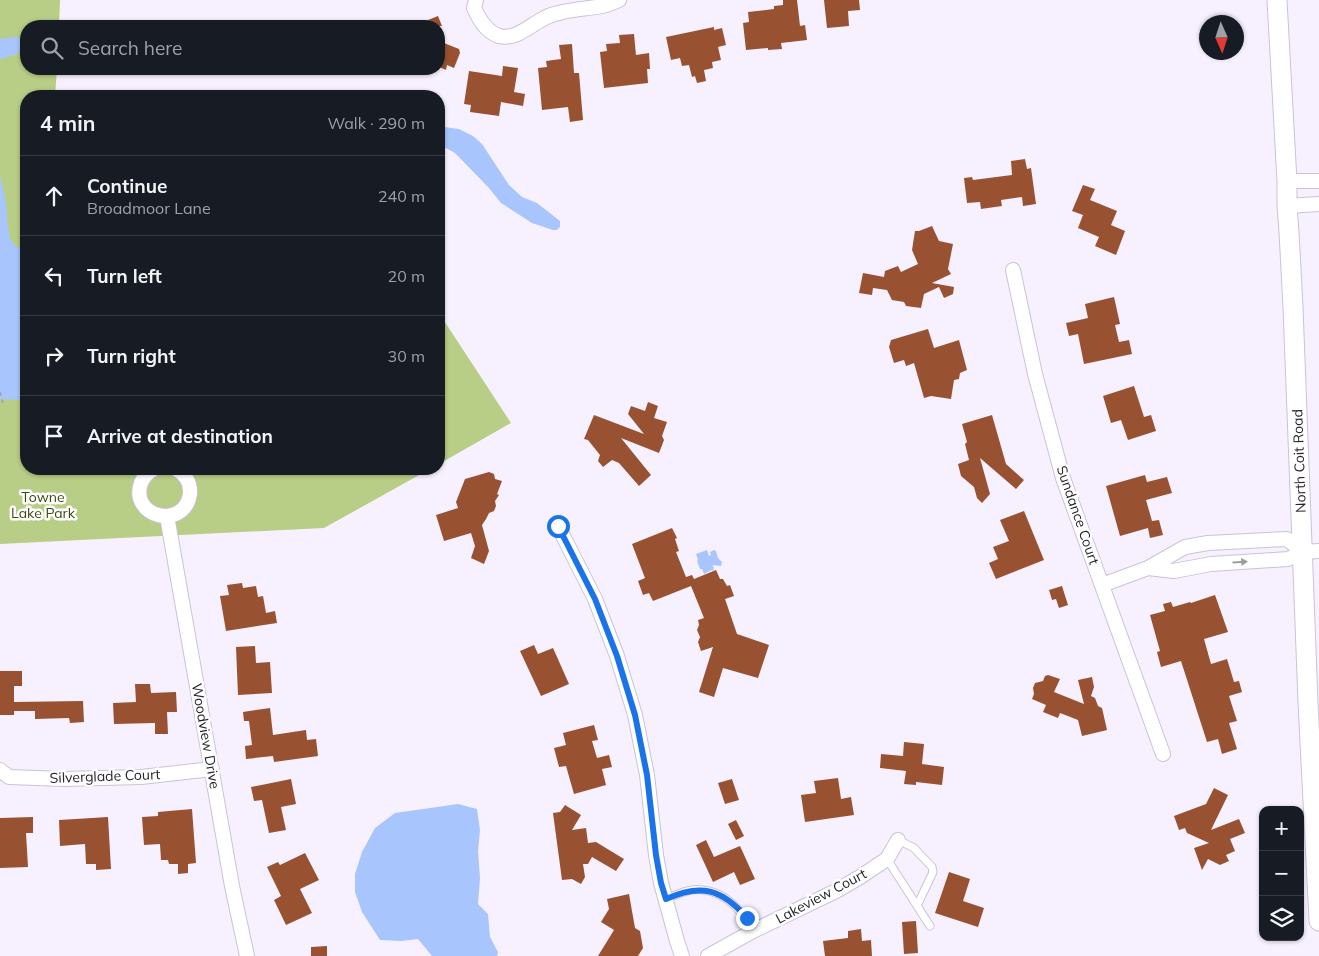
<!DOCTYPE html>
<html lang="en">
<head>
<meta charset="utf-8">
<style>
	body { margin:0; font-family:Mulish,sans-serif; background:#20242c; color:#f1f3f6 }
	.controls { position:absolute; right:15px; bottom:15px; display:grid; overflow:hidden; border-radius:10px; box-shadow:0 1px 4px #0004 }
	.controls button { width:45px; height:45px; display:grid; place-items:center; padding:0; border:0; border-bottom:1px solid #363941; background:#171b24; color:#f1f3f6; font:25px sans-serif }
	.compass { position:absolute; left:1199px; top:15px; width:45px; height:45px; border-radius:50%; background:#171b24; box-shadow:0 1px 4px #0004; rotate:177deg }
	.stop { position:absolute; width:15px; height:15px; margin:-11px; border:4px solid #1a73e8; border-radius:50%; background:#fff }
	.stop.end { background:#1a73e8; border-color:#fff; box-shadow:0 1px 5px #0008 }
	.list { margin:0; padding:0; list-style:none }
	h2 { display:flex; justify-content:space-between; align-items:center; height:65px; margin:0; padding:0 20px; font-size:21px }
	h2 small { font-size:16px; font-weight:400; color:#9ea1a6 }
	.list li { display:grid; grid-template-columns:32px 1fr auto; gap:15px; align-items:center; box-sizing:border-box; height:80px; padding:0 20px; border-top:1px solid #363941 }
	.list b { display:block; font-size:19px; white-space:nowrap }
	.list p { margin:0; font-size:16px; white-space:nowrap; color:#9ea1a6 }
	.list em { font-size:16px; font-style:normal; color:#9ea1a6 }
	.icon { flex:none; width:28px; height:28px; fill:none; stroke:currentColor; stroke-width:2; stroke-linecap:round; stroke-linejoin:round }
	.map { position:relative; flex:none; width:1319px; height:956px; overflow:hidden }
	.search { position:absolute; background:#171b24; box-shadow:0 1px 4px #0004; left:20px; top:20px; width:425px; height:55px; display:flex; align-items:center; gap:12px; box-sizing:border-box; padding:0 18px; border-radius:20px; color:#9ea1a6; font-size:19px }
	.panel { position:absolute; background:#171b24; box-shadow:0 1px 4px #0004; left:20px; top:90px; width:425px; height:385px; border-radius:20px }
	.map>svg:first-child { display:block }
	.green { fill:#b8cd85 }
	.water { fill:#a8c6fd }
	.building { fill:#995231 }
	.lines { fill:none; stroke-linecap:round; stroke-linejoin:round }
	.service-casing { stroke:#cbc2d8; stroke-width:9 }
	.minor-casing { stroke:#cbc2d8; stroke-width:16 }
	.secondary-casing { stroke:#cbc2d8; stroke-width:21 }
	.path { stroke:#aaa5b1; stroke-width:2; stroke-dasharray:4 4; stroke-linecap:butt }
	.service { stroke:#fff; stroke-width:7 }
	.minor { stroke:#fff; stroke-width:14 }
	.secondary { stroke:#fff; stroke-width:19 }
	.oneway { fill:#9e9ca0 }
	.route { stroke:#1a73e8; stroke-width:6 }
	.labels { text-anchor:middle; stroke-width:5; stroke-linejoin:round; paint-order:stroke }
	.street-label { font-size:14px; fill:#27232c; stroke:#fff }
	.park-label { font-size:14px; fill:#3b480f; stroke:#fff }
</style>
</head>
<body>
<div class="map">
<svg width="1319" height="956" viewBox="0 0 1319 956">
	<rect width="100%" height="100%" fill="#f7f1ff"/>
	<path class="green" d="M0 0H60L59 26H26V69H57L55 96H26V469H430L324 528 0 544Z
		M439 313 511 423 439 464Z"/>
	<path class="water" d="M13 37 21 38 23 44C18 57 12 56 0 59V39Z
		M444 127 459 129 473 136 482 144 509 185 522 197 537 203 560 221V227L557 230H553L532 223 501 203 489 188 455 153 446 148H439V128Z
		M0 175 6 203 8 227 10 239 16 246 26 252V400L0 399Z
		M707 550 709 556 711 555 710 552 714 550 716 551 718 558 722 562 721 566 713 565 714 571 712 570 704 574 702 569H700L697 561 698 560 696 554Z
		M458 804 477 809 480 830 478 851 480 878 478 904 488 914 490 937 498 952 497 956H432L418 939 401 941 380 940 362 912 355 892V874L362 852 375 828 395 813Z"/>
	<path class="building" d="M783 0H797L800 26 805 25 807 40 781 43 782 49 768 50V48L746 50 743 23 749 22 748 12 774 9V6L783 5Z
		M824 0H859L860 10 848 11 849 26 827 28Z
		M438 16 442 26H413Z
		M714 27V30L722 28 726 45 718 47 721 60 712 62 713 68 704 70 706 81 697 83 695 76 692 77 689 65 682 66 680 58 671 60 666 37Z
		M634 34 636 55 649 53 650 69H647L648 83 604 88 600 52 607 51 606 44 620 43 619 35Z
		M439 41 459 49 460 53 454 68 447 65 446 70 439 67Z
		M572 44 574 73H579L583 120 570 122 568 107 542 110 538 68 547 67 546 61 561 59 559 45Z
		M503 66 518 68 514 92 525 94 523 106 501 102 499 116 470 112 471 105 464 104 469 71 502 76Z
		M1025 159 1027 169 1031 168 1036 204 1023 206 1022 197 1001 200 1002 206 981 209 980 202 967 203 964 178 972 177 973 180 1012 175 1011 161Z
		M1083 185 1095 189 1090 200 1117 211 1111 225 1125 231 1116 255 1095 246 1099 237 1078 228 1083 215 1072 211Z
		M932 226 939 241 953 244 948 269 951 274 932 283 954 287 953 294 944 298 939 287 924 294 921 308 906 306 904 302 892 300 887 290 873 288 872 295 859 293 863 273 884 277 885 271 898 266 901 272 918 264 912 250 915 231H919Z
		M1114 297 1120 324 1115 325 1119 342 1129 340 1132 354 1084 364 1078 334 1069 336 1066 323 1088 318 1085 304Z
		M928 329 934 348 959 340 967 370 960 373 959 379 954 380 951 399 931 396 924 398 914 363 906 366 904 360 894 363 889 347 891 340Z
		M1134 386 1144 417 1151 415 1156 431 1128 440 1121 420 1111 423 1103 396Z
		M648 402 658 406 654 418 667 422 662 436 664 440 659 453 621 438 651 475 639 486 619 463 612 460 603 467 598 461 600 455 588 440 584 439 594 415 644 434 628 414 631 406 645 411Z
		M992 415 1006 464 1024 480 1016 489 980 458 990 494 982 503 977 498 974 487 961 476 958 464 969 460 965 444 967 442 962 424Z
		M489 472 494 474 495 479 502 481 497 494 499 495 495 501 496 506 494 511 489 513 486 519 482 525 489 551 484 564 471 558 475 546 471 533 444 541 436 515 458 508 456 502 465 479Z
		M1145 475 1147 482 1167 477 1172 493 1146 500 1152 521 1159 520 1163 535 1150 538 1148 528 1120 536 1106 486Z
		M1024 511 1044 560 996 579 989 563 998 559 993 547 1009 541 1000 520Z
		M672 528 677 538 675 539 679 551 676 552 686 577 692 575 694 579 716 570 720 579H723L727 586 730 585 734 596 725 599 737 634 769 645 758 678 723 668 714 697 699 692 713 647 701 651 698 642 700 637 697 630 699 625 698 620 704 618 691 586 653 601 649 593 643 595 638 581 645 578 632 544Z
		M242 583 243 588 256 586 258 597 263 596 266 613 275 611 277 623 226 631 220 596 229 595 227 585Z
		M1062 586 1068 605 1059 608 1056 599 1052 600 1049 590Z
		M1215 595 1228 632 1204 639 1211 664 1227 659 1234 682 1239 681 1242 692 1229 696 1237 721 1229 723 1237 749 1222 754 1218 739 1207 742 1181 661 1161 667 1157 652 1160 651 1150 615 1165 611 1163 604 1171 602 1173 607 1190 602 1191 603Z
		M534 645 538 654 553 648 569 684 541 696 520 651Z
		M255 646 256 663 270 662 272 693 238 695 236 647Z
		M0 671H22V686H14V702L83 701 84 722 70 723 69 718 35 719V711H14V715H0Z
		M1048 675 1060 679 1054 692 1084 704 1078 680 1092 677 1094 687 1091 696 1095 698 1098 706 1102 708 1107 730 1082 736 1078 720 1060 713 1058 718 1043 712 1046 705 1032 699 1034 694 1033 688 1035 683 1043 681 1045 676Z
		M135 684H150L151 693 176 692 177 712H167L168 734H155V723L114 724 113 703 136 702Z
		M270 708 273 735 306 730 307 740 316 739 318 756 274 762 273 756 246 759 245 746 252 745 249 721H244L243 712Z
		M594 725 598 740 592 741 597 758 609 755 612 767 602 769 606 785 574 794 566 766 559 767 554 748 566 745 563 733Z
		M904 742 924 744 922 764 944 767 942 785 916 782V785L904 784 906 771 880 768 881 754 903 756Z
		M838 778 841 799 851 797 854 815 805 822 801 795 816 793 814 781Z
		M291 779 296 804 281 807 286 830 269 833 262 800 254 801 251 787Z
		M732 779 739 800 725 804 718 783Z
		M1214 788 1228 795 1211 830 1239 819 1245 833 1230 839 1235 851 1226 855 1229 861 1220 865 1208 859 1202 870 1194 848 1209 843 1187 833 1185 828 1179 830 1174 816 1206 804Z
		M565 805 581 815 572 830 586 828 588 843 596 842 624 859 616 871 592 857 588 864H583L585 877 581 884 572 879 562 880 553 813 560 812Z
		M192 809 196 863 188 864V873L178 874V864H169L168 860H161L160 844 144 845 142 817 158 816V812Z
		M33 817V833H26L28 867 0 868V818Z
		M108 817 111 869 96 870V864H86L85 844 60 846 59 820Z
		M736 820 744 836 736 840 728 824Z
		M706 840 714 857 740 846 755 879 740 885 734 872 713 882 696 845Z
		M305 853 319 880 300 889 312 913 286 925 274 900 281 896 267 867 278 862 280 865Z
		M949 872 970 879 963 901 984 908 978 927 935 913Z
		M629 894 635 928 640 931 643 948 638 956H598L614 930 601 922 609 909 607 899Z
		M916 921 918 953 904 954 902 922Z
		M861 929 862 941 871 940 872 956H825L823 941 848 938V931Z
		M327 946V956H311V947Z"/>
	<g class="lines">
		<g class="service-casing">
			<path id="service" d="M898 840 914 848 932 867 933 872 917 906
				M887 859 930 926
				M666 899C677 894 690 888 703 890 726 892 743 912 753 931"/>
		</g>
		<g class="minor-casing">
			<path id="minor" d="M476 0 474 8C479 19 486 32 499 36 515 40 528 27 541 20 546 17 553 14 559 13 579 7 600 10 619 0
				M1287 181H1319
				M1287 206 1319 204
				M1013 270 1035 374 1063 478 1163 754
				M154 469C148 472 144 476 141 483 129 517 184 531 190 494 191 483 185 474 176 469
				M167 516 232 886 247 956
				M558 526 595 599 617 656 635 715 647 775 656 855 661 883 677 941 682 956
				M1303 552 1319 551
				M1102 585 1148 568 1185 547 1208 543 1287 539 1303 552 1288 559 1211 564 1174 571 1148 568
				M0 770 9 777 64 779 141 777 212 769
				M708 956 753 931 836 891 860 877 887 859 898 840"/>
		</g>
		<g class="secondary-casing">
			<path id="secondary" d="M1277 0 1287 181V206L1289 232 1293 307 1308 702 1319 921"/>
		</g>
		<path class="path" d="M0 392 3 403"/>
		<use href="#service" class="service"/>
		<use href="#minor" class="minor"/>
		<use href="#secondary" class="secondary"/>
	</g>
	<defs><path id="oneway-solid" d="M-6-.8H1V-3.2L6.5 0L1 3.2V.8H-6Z" transform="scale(1.25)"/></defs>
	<use class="oneway" href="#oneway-solid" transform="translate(1240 562) rotate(-4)"/>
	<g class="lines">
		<path class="route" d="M558 526 595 599 617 656 635 715 647 775 656 855 661 883 666 899C701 883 722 889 747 918"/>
	</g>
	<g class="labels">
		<g class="street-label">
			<text transform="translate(1299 461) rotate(-92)" y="5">North Coit Road</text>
			<text transform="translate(1078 515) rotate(71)" y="5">Sundance Court</text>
			<text transform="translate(206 736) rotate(80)" y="5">Woodview Drive</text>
			<text transform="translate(105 776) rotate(-2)" y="5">Silverglade Court</text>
			<text transform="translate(821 896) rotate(-28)" y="5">Lakeview Court</text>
		</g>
		<g class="park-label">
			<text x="43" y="502">Towne<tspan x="43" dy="16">Lake Park</tspan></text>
		</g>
	</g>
</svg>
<div class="controls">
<button>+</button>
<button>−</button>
<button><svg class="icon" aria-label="layers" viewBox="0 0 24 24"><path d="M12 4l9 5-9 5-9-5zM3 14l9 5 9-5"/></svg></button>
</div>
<svg class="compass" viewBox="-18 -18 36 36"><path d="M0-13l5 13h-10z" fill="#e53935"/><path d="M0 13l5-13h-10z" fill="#9ea1a6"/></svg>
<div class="stop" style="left:558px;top:526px"></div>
<div class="stop end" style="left:747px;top:918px"></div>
<div class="search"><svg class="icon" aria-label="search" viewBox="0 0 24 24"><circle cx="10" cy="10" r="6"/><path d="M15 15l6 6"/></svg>Search here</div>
<section class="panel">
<h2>4 min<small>Walk · 290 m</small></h2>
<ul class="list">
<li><svg class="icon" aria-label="ahead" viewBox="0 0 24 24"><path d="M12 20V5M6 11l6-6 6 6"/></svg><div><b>Continue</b><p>Broadmoor Lane</p></div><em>240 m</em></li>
<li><svg class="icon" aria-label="left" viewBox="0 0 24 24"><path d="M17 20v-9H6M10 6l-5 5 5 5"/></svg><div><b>Turn left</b></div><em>20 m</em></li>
<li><svg class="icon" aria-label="right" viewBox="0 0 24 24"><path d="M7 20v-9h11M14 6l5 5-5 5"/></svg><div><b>Turn right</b></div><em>30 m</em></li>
<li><svg class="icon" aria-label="arrive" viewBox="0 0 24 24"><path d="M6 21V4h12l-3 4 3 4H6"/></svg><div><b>Arrive at destination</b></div></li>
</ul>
</section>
</div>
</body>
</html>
